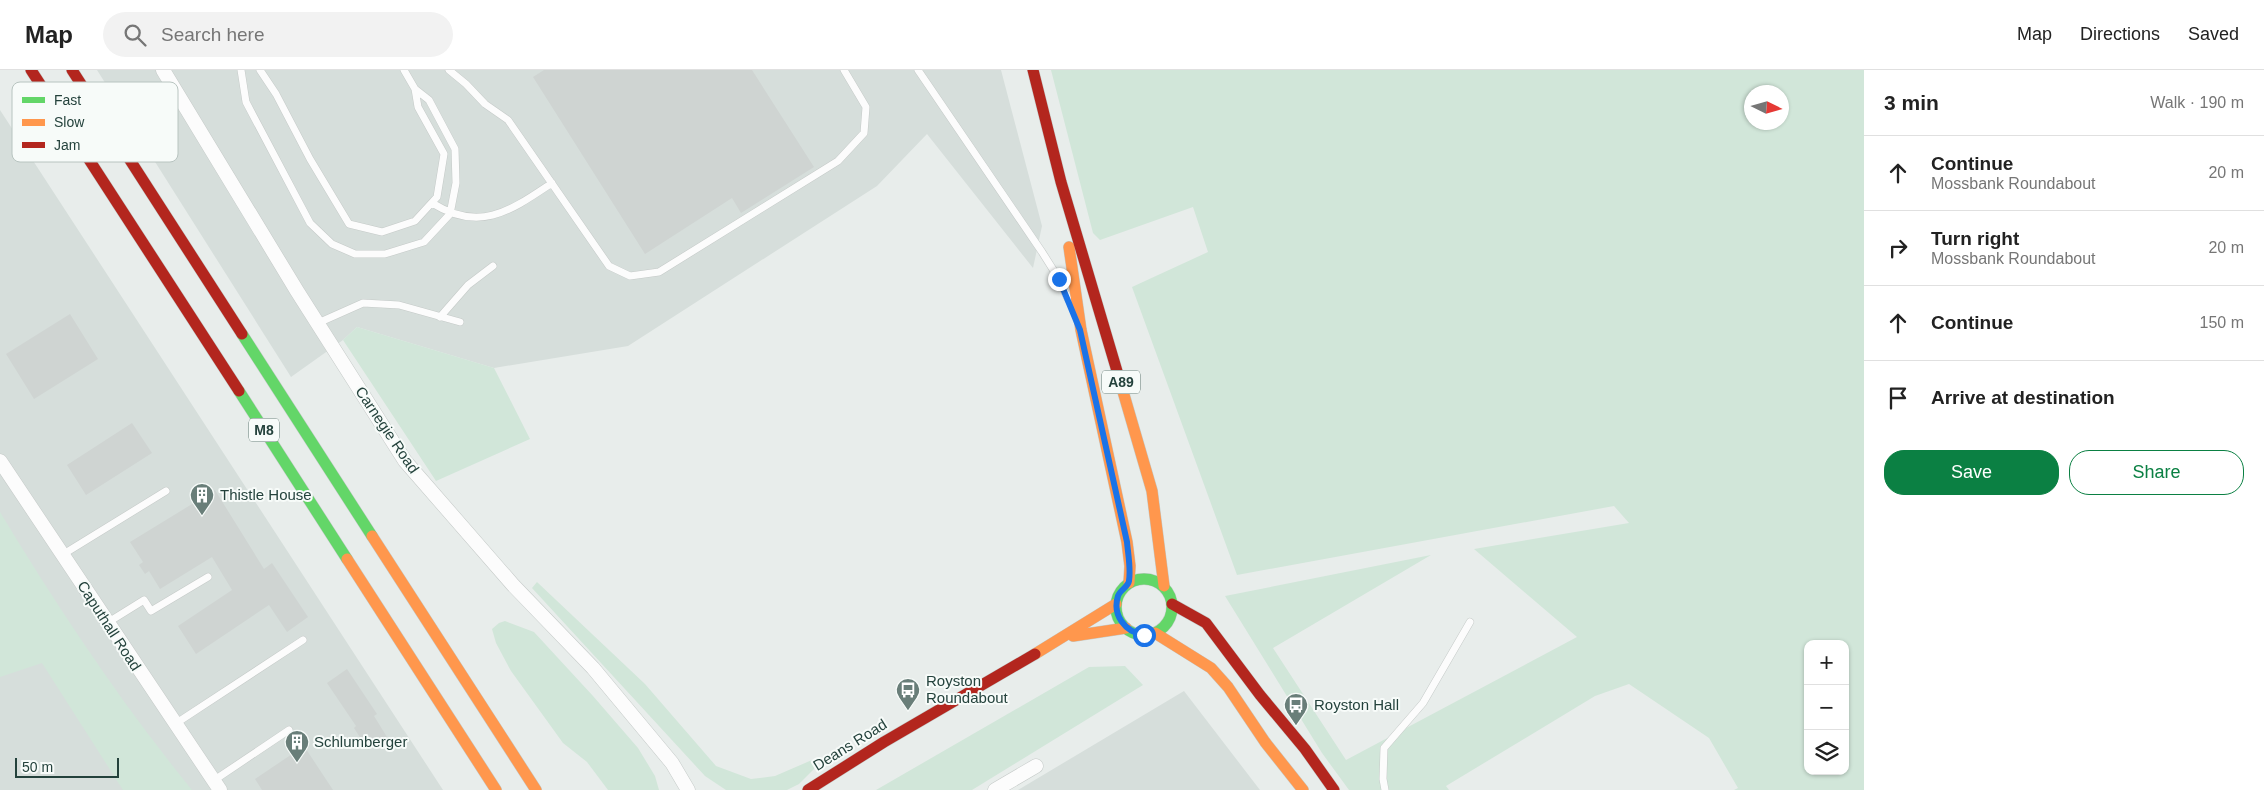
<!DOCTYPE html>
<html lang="en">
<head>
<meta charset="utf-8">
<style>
	body { margin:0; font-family:Helvetica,sans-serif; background:#f2f2f2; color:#222 }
	.controls { position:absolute; right:15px; bottom:15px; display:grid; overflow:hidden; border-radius:10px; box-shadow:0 1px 4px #0004 }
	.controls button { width:45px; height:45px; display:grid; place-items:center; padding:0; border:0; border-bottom:1px solid #e0e0e0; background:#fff; color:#222; font:25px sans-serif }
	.compass { position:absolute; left:1744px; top:15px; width:45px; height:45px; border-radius:50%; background:#fff; box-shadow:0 1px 4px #0004; rotate:95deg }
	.scale { position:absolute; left:15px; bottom:12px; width:104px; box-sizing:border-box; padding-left:5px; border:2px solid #24423c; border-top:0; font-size:14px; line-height:18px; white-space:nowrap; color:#24423c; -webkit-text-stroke:4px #f7fbf9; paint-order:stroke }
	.stop { position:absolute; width:15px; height:15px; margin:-11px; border:4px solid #1a73e8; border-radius:50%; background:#fff }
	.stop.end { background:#1a73e8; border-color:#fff; box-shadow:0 1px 5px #0008 }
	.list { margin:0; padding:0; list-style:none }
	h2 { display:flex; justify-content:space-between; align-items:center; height:65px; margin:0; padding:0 20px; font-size:21px }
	h2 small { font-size:16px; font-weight:400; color:#767676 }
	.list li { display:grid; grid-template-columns:32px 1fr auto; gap:15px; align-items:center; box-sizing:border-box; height:75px; padding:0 20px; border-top:1px solid #e0e0e0 }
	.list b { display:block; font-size:19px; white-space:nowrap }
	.list p { margin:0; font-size:16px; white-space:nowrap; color:#767676 }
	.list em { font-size:16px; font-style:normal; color:#767676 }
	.actions { display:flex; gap:10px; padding:15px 20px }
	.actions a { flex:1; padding:11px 0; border:1px solid #0b8043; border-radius:20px; text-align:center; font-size:18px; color:#0b8043 }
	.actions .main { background:#0b8043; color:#fff }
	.icon { flex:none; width:28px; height:28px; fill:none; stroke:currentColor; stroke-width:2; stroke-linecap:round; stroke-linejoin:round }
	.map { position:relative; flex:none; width:1864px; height:720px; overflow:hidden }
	header { display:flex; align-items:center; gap:30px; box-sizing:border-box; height:70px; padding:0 25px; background:#fff; border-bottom:1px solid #e0e0e0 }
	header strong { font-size:24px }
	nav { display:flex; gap:28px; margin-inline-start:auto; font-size:18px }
	.search { width:350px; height:45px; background:#f2f2f2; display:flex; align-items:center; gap:12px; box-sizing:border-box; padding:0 18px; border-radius:28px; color:#767676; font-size:19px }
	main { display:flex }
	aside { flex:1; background:#fff }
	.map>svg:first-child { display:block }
	.built { fill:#d6dedb }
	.green { fill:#d1e6d9; fill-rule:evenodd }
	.building { fill:#cfd4d2 }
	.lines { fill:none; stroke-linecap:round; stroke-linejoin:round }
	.lane-casing { stroke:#c5cac8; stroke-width:8 }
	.street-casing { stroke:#c5cac8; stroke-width:15 }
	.fast-casing { stroke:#c3cac8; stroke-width:12 }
	.slow-casing { stroke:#c3cac8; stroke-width:12 }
	.jam-casing { stroke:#c3cac8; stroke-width:12 }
	.lane { stroke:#fcfcfc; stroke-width:7 }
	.street { stroke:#fcfcfc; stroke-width:14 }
	.fast { stroke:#63d668; stroke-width:11 }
	.slow { stroke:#ff974d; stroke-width:11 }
	.jam { stroke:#b3261e; stroke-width:11 }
	.route { stroke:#1a73e8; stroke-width:6 }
	.labels { text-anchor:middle; stroke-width:4; stroke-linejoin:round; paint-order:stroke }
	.shield { fill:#f7fbf9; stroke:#637a75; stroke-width:1 }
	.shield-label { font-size:14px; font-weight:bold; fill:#24423c }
	.street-label { font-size:15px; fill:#24423c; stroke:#f7fbf9 }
	.poi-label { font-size:15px; fill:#24423c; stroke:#f7fbf9; text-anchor:start }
	.key { fill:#f7fbf9; stroke:#b8c4c0; stroke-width:1 }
	.key-label { font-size:14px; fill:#24423c }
</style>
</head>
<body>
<header>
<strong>Map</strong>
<div class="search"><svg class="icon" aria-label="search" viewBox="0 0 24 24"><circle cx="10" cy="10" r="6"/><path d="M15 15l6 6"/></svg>Search here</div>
<nav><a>Map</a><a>Directions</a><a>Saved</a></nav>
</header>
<main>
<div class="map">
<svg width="1864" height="720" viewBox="0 0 1864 720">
	<rect width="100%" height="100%" fill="#e8edeb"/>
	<path class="built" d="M97 0H1001L1042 156 1033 198 927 64 877 116 628 276 494 298 357 257 343 270 291 307Z
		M0 40 443 720H0Z
		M1184 621 1260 720H1018Z"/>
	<path class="green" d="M1051 0H1864V720H1734L1738 718 1709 668 1629 614 1595 626 1446 716 1449 720H1349L1322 683 1225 526 1431 485 1273 578 1346 690 1577 567 1474 479 1629 453 1614 436 1237 505 1132 217 1208 182 1193 137 1100 170 1093 163ZM1752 22H1782V52H1752ZM1808 574H1845V701H1808Z
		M357 257 494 298 530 369 436 411 343 270Z
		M0 442C58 538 121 633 192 720H123L42 593 0 607Z
		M537 512 645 614 716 696 751 709 775 706 812 690 818 695 799 714 787 720H726L705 706 532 518Z
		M505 551 534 562 593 626 638 678 655 706 659 720H608L587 692 563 673 511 601 496 573 492 559 499 553Z
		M1125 596 1143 615 972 720H876L1089 597Z"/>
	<path class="building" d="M544 0H752L814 97 741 143 732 128 645 184 533 7Z
		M70 244 98 289 34 329 6 284Z
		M132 353 152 383 86 425 67 395Z
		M215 420 264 499 272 493 308 547 287 562 269 535 196 584 178 556 232 520 212 487 160 519 149 501 145 504 139 495 143 492 130 472Z
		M347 599 377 644 374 646 387 667 368 680 354 658 356 656 327 613Z
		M304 676 333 720H262L255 709Z"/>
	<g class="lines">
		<g class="lane-casing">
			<path id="lane" d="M241 0 246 32 310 153 332 174 355 184H385L424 172 450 144 456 113 455 79 429 30 415 19
				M260 0 276 24 310 89 349 154 382 162 415 151 437 127 444 84 418 37 415 19 404 0
				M449 0 466 14 485 34 508 50 609 196 630 206 659 202 838 91 864 63 866 37 844 0
				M918 0 1042 182 1059 209 1068 229
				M432 133C480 163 510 141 552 113
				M440 247 468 215 493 196
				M318 253 363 233 399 235 460 252
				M62 485 166 421
				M107 553 144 530 151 541 208 507
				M175 654 303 570
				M213 711 289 660
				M1385 720 1383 709 1384 678 1423 633 1470 552"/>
		</g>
		<g class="street-casing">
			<path id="street" d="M163 0 297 221 405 391 513 515 593 598 672 693 688 720
				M0 391 220 720
				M995 720 1036 696"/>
		</g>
		<g class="fast-casing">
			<path id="fast" d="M242 264 372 466
				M239 321 347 489
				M1116 537a28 28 0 1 1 56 0a28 28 0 1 1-56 0Z"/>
		</g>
		<g class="slow-casing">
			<path id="slow" d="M1069 177 1081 260 1127 472 1130 496 1129 513
				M1122 318 1152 421 1164 516
				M372 466 536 720
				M347 489 496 720
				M1155 563 1211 598 1228 617 1265 672 1303 720
				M1073 566 1126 558
				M1035 584 1116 534"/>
		</g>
		<g class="jam-casing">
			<path id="jam" d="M31 0 239 321
				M72 0 242 264
				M1033 0 1061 112 1122 318
				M1172 534 1206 553 1260 625 1305 679 1334 720
				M808 720 884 672 1035 584"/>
		</g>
		<use href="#lane" class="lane"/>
		<use href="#street" class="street"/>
		<use href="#fast" class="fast"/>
		<use href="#slow" class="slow"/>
		<use href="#jam" class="jam"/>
	</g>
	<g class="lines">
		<path class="route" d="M1059 209 1080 260 1127 472C1128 484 1131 498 1129 511 1128 517 1120 520 1118 526 1112 545 1125 562 1144 565"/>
	</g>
	<defs>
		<g id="building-pin" transform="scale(1.25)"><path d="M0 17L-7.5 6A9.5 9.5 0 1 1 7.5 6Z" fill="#697e79" stroke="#f7fbf9"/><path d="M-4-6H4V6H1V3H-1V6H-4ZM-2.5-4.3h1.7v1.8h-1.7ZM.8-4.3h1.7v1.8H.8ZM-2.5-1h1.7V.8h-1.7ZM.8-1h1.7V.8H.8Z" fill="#fff"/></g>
		<g id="bus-pin" transform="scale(1.25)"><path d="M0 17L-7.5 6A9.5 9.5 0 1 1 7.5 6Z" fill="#697e79" stroke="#f7fbf9"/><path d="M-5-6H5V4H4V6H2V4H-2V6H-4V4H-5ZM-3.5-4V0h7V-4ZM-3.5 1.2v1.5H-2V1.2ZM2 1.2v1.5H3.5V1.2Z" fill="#fff"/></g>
	</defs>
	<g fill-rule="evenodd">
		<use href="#building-pin" x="202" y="425"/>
		<use href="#bus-pin" x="908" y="620"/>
		<use href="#bus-pin" x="1296" y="635"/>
		<use href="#building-pin" x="297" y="672"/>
	</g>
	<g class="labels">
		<g class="shield">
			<rect x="1102" y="300.5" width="38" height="23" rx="4"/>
			<rect x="249" y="348.5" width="30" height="23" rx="4"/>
		</g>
		<g class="shield-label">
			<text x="1121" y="317">A89</text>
			<text x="264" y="365">M8</text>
		</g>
		<g class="street-label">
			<text transform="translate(387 360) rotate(56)" y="5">Carnegie Road</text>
			<text transform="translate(109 556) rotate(57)" y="5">Caputhall Road</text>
			<text transform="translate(850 675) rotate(-32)" y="5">Deans Road</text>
		</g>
		<g class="poi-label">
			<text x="220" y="430">Thistle House</text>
			<text x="926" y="616">Royston<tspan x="926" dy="17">Roundabout</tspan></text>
			<text x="1314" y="640">Royston Hall</text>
			<text x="314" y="677">Schlumberger</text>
		</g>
	</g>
	<rect x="12" y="12" width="166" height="80" rx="8" class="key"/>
	<rect x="22" y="27" width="23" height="6" fill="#63d668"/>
	<rect x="22" y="49" width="23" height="7" fill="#ff974d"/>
	<rect x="22" y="72" width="23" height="6" fill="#b3261e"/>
	<g class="key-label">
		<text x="54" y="35">Fast</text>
		<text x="54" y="57">Slow</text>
		<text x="54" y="80">Jam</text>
	</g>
</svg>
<div class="controls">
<button>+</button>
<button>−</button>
<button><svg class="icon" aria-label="layers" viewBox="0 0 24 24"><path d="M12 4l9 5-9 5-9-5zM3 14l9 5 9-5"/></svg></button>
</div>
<svg class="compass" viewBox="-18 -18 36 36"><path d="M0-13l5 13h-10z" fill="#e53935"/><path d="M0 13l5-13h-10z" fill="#767676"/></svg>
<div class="scale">50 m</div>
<div class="stop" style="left:1144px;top:565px"></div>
<div class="stop end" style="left:1059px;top:209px"></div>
</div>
<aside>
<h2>3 min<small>Walk · 190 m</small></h2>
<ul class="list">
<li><svg class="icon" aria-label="ahead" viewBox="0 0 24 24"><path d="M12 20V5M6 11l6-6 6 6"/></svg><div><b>Continue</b><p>Mossbank Roundabout</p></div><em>20 m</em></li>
<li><svg class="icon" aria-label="right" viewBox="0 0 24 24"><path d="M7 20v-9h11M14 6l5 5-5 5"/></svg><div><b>Turn right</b><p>Mossbank Roundabout</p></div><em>20 m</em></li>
<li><svg class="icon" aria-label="ahead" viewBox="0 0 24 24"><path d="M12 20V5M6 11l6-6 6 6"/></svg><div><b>Continue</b></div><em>150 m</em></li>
<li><svg class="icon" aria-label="arrive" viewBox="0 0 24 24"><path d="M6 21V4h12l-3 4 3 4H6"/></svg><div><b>Arrive at destination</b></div></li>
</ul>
<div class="actions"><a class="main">Save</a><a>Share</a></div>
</aside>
</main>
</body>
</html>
